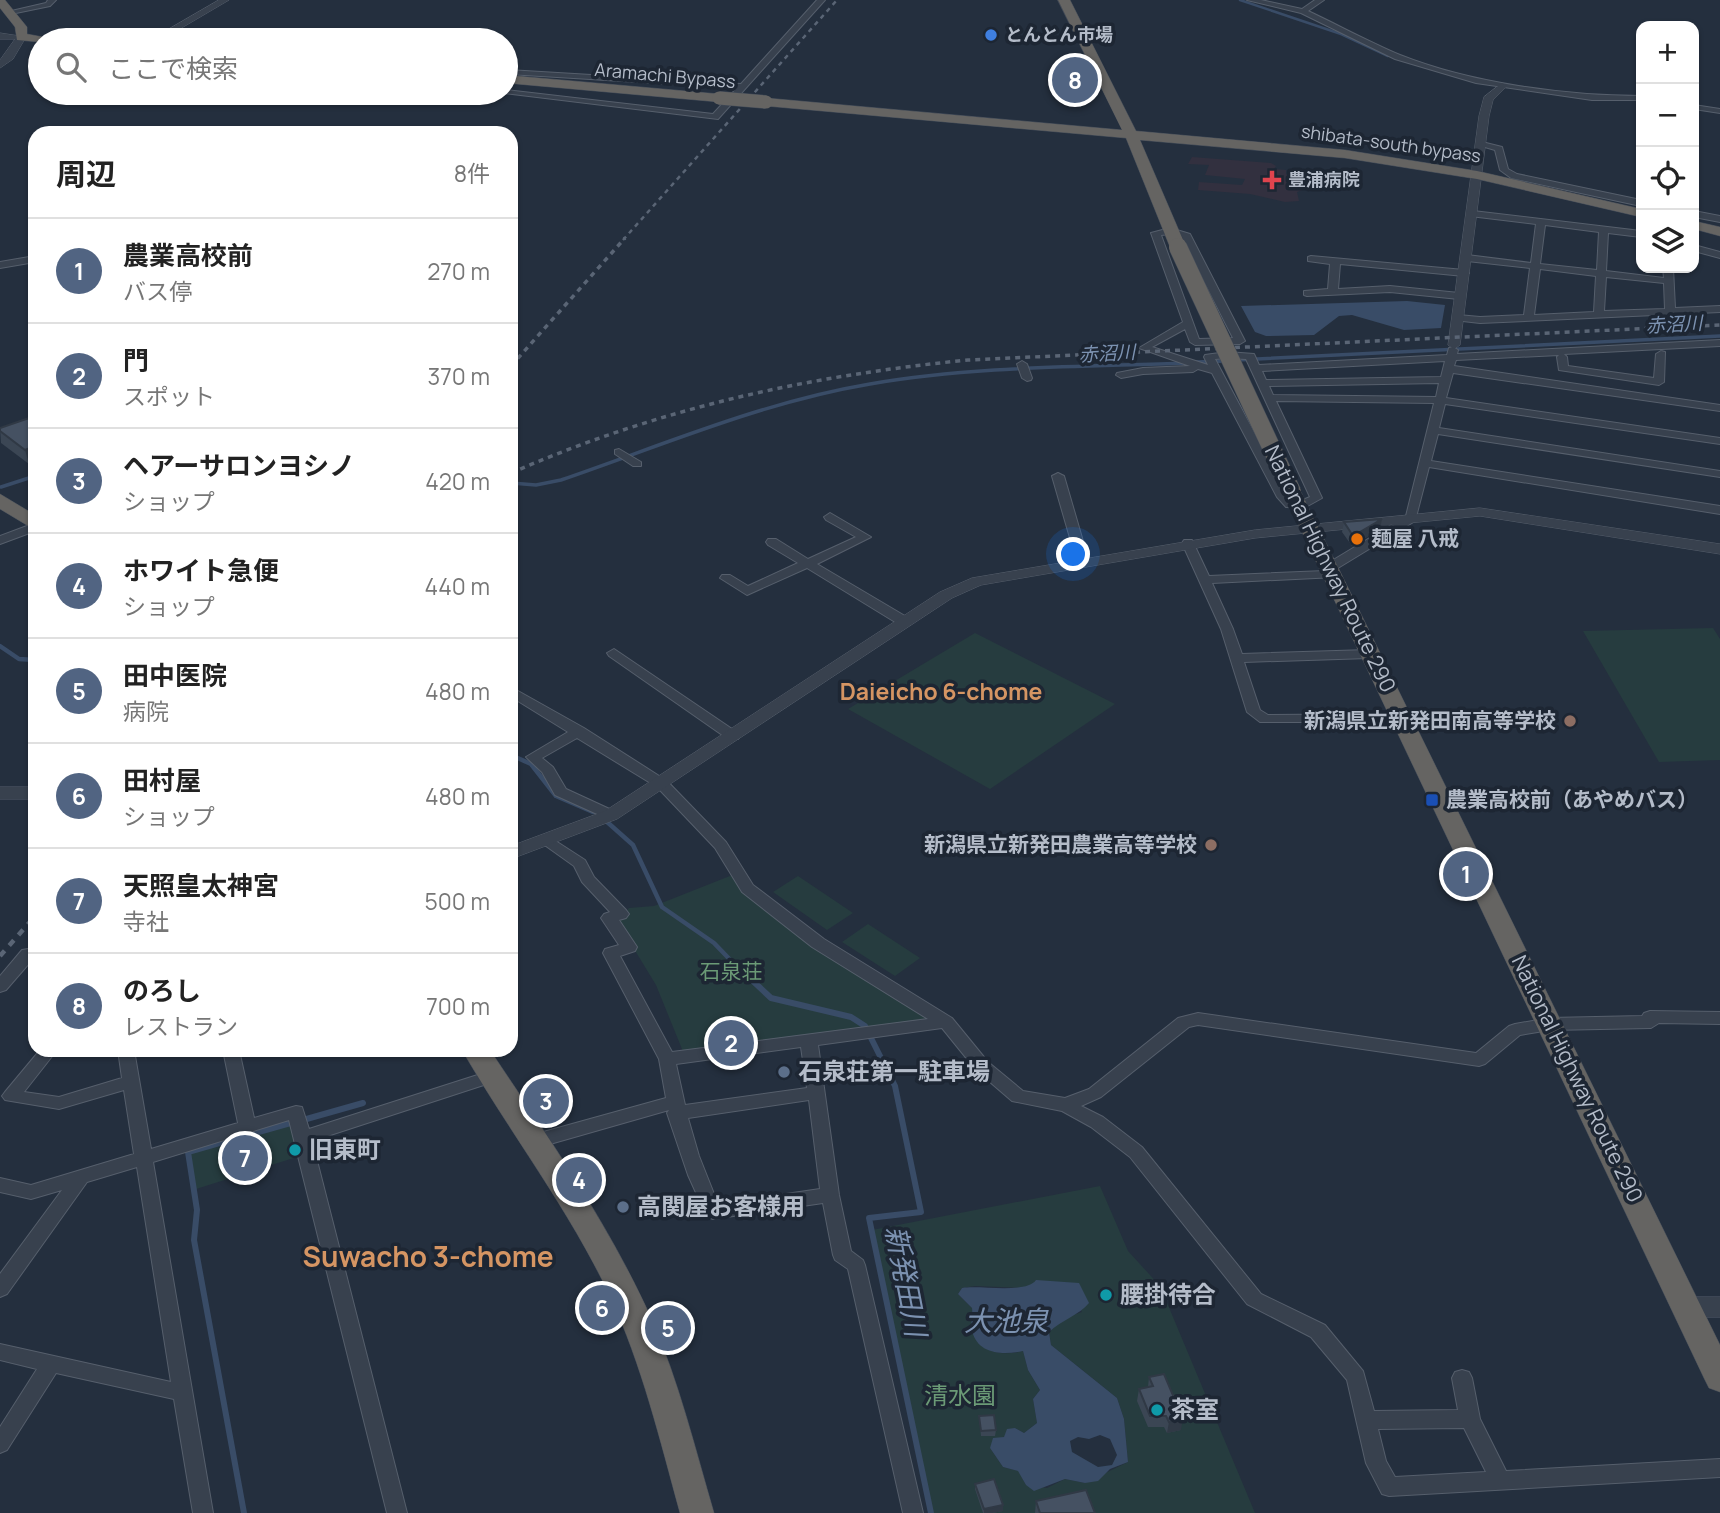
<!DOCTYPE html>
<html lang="ja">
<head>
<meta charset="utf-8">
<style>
	body { margin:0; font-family:Manrope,"Noto Sans JP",sans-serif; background:#f6f6f6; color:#222 }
	.controls { position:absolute; right:21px; top:21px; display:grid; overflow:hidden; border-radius:14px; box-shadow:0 2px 5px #0004 }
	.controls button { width:63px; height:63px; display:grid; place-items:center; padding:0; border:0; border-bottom:2px solid #e0e0e0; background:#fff; color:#222; font:35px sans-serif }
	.you { position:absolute; left:1074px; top:555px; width:24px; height:24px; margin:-18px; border:5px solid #fff; border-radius:50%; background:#1a73e8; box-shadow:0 0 0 10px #1a73e833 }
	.badge { display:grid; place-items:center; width:46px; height:46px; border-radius:50%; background:#516482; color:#fff; font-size:23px; font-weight:700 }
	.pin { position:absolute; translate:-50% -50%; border:4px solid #fff; box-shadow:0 2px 7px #0006 }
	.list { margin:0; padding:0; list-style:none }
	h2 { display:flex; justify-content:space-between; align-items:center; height:91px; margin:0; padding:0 28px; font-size:30px }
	h2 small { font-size:23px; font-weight:400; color:#767676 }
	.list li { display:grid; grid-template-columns:46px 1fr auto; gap:21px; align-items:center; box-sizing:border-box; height:105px; padding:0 28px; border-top:2px solid #e0e0e0 }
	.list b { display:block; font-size:26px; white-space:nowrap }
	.list p { margin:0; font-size:23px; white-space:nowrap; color:#767676 }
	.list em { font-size:23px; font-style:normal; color:#767676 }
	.icon { flex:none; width:38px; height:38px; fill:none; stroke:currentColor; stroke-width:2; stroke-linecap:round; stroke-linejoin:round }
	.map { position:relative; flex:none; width:1720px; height:1513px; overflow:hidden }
	.search { position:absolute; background:#fff; box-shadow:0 2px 5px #0004; left:28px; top:28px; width:490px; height:77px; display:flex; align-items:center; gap:18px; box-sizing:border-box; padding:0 24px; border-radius:38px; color:#767676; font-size:26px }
	.panel { position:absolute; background:#fff; box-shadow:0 2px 5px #0004; left:28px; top:126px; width:490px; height:931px; border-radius:21px }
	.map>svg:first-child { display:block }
	.medical { fill:#32303f }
	.green { fill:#263c3f; fill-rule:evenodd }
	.water { fill:#394c67; fill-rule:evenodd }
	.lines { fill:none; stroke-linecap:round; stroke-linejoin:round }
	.stream-far3 { stroke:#394c67; stroke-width:2.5 }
	.stream-far2 { stroke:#394c67; stroke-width:3.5 }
	.stream-far1 { stroke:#394c67; stroke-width:4.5 }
	.stream { stroke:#394c67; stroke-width:6 }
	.minor-casing { stroke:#565f6c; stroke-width:2 }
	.tertiary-casing { stroke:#565f6c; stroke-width:1 }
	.trunk-casing { stroke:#434c59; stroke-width:1 }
	.minor { fill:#38414e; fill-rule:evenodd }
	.tertiary { fill:#38414e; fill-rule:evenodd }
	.trunk { fill:#656462; fill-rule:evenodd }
	.rail-far2 { stroke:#5a6575; stroke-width:2.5; stroke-dasharray:4.5 4.5; stroke-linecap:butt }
	.rail-far1 { stroke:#5a6575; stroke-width:3.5; stroke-dasharray:5 5; stroke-linecap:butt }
	.rail { stroke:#5a6575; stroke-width:4.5; stroke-dasharray:7 7; stroke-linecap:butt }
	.trunk-bridge-far1-casing { stroke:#434c59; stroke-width:14; stroke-linecap:butt }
	.trunk-bridge-casing { stroke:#434c59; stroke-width:19; stroke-linecap:butt }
	.trunk-bridge-far1 { stroke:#656462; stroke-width:13 }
	.trunk-bridge { stroke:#656462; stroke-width:18 }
	.wall { fill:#3b4654 }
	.shaded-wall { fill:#303945 }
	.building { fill:#455162; stroke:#303945; stroke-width:2 }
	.shop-dot { fill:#3f7fe0; stroke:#1d2633; stroke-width:2.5 }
	.health-dot { fill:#e0444e; stroke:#1d2633; stroke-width:2.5 }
	.food-dot { fill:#e8710a; stroke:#1d2633; stroke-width:2.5 }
	.education-dot { fill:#8d6e63; stroke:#1d2633; stroke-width:2.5 }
	.transit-dot { fill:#1a4fb4; stroke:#1d2633; stroke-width:2.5 }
	.service-dot { fill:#5c6f8a; stroke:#1d2633; stroke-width:2.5 }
	.culture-dot { fill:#0f9aa8; stroke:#1d2633; stroke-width:2.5 }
	.labels { text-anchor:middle; stroke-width:7; stroke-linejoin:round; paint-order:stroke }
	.far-poi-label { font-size:18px; font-weight:bold; fill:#b4bcc9; stroke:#1d2633; text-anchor:start }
	.far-street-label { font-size:18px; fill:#b4bcc9; stroke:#1d2633 }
	.far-water-label { font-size:19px; font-style:italic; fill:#7c92b1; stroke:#1d2633 }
	.poi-label { font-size:21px; font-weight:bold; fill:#b4bcc9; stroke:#1d2633; text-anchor:start }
	.street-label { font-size:21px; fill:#b4bcc9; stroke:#1d2633 }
	.park-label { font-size:21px; fill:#6b9a76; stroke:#1d2633 }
	.neighbourhood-label { font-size:23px; font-weight:bold; fill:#d59563; stroke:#1d2633 }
	.near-poi-label { font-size:24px; font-weight:bold; fill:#b4bcc9; stroke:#1d2633; text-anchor:start }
	.near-park-label { font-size:24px; fill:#6b9a76; stroke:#1d2633 }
	.near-neighbourhood-label { font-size:28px; font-weight:bold; fill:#d59563; stroke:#1d2633 }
	.near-water-label { font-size:28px; font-style:italic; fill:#7c92b1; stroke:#1d2633 }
</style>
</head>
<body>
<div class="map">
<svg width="1720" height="1513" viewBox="0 0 1720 1513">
	<rect width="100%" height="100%" fill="#242f3e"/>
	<path class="medical" d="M1192 157 1271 163 1276 166 1274 169 1286 170V174L1303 183 1302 190 1297 192 1299 201 1285 202 1250 194 1198 190 1199 182 1242 185 1245 179 1205 175 1209 165 1188 164Z"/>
	<path class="green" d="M1713 628 1720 639V760L1659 762 1583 631Z
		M975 633 1115 704 990 789 848 709Z
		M735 874 743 888 941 1020 684 1054 656 985 617 921 629 908 654 906Z
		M798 876 853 913 827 930 773 892Z
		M868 924 920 958 895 976 842 942Z
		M290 1120 300 1156 193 1190 185 1150Z
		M1100 1186 1128 1251 1160 1286 1255 1513H931L872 1230ZM1067 1282 1082 1312 1064 1318 1049 1332 1051 1345 1117 1398 1124 1419 1128 1462 1085 1483 1065 1479 1047 1488 1026 1485 1019 1471 1003 1467 990 1448 1015 1428 1024 1433 1037 1423 1033 1399 1040 1390 1028 1370 1023 1351C1004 1356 981 1354 973 1332 970 1325 973 1316 972 1308L958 1294 962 1288 975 1286 1025 1288Z"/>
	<path class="water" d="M1407 301 1445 305 1441 328 1404 330 1352 315 1339 316 1314 335 1266 336 1255 332 1241 306Z
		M1036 1280 1079 1283 1089 1303C1079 1315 1062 1320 1049 1332L1051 1345 1117 1398 1124 1419 1128 1462 1110 1469 1098 1481 1085 1483 1065 1479 1034 1491 1026 1485 1018 1471 1003 1467 990 1448 993 1438 1004 1437 1007 1429 1015 1428 1024 1433 1037 1423 1033 1399 1040 1390 1028 1370 1023 1351C1004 1355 978 1355 972 1331 970 1324 973 1315 972 1308L958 1294 962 1288C980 1285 1027 1294 1036 1280ZM1100 1435 1110 1439 1117 1455 1112 1465 1098 1467 1072 1452 1070 1441 1078 1437 1089 1439Z"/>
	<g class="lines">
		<path class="stream-far3" d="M1240 0 1341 34 1388 56"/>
		<path class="stream-far2" d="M1237 360 1720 336
			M1196 362 1225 361
			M511 483 536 485 561 480C663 445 763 402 870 384 974 366 1081 367 1187 363
			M1 487 35 476"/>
		<path class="stream-far1" d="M0 646 19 659 35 660
			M511 755 531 764 556 796 593 812
			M606 821 633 845 662 907 714 943 739 969"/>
		<path class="stream" d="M738 967 771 998 851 1017 865 1026 895 1086 921 1212 869 1218 931 1513
			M303 1120 363 1103
			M244 1513 194 1240 197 1210 188 1152 294 1122"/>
		<g class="minor-casing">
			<path id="minor" d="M48 0H56L50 6 11 14 7 12 46 3Z
				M817 0H825L718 119 503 93H506V90L713 114 737 88 506 74V70L741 84Z
				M1247 0H1261L1302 9 1315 0H1324L1308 11C1338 25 1369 42 1400 55 1470 83 1566 96 1641 96V100H1592L1476 83 1395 59 1301 13Z
				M1694 105 1720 109V113L1694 109Z
				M1478 141 1502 147 1508 169 1517 174 1641 200V206L1511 178 1500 170 1495 150 1478 145Z
				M1473 211 1641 231V237L1608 233 1606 271 1664 278 1663 268H1673L1675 308 1720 306V312L1480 323 1454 320V316L1458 315 1480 317 1524 315 1530 268 1467 261 1462 258 1467 255 1531 263 1536 224 1470 216V212ZM1545 225 1599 232 1597 270 1540 264ZM1540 269 1596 276 1594 312 1534 315ZM1606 277 1664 283 1665 309 1604 311Z
				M1694 211 1720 216V222L1694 217Z
				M1170 228 1190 234 1245 341 1240 344 1195 345 1190 342 1185 329 1152 347 1208 365 1204 357 1205 355 1227 352 1254 354 1259 365 1447 355 1449 348 1453 347 1458 350 1457 354 1720 340V346L1564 354 1567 357 1568 366 1654 378 1656 354 1661 351 1665 352 1664 382 1659 385 1559 370 1557 357 1559 355 1456 360 1454 366 1720 405V411L1453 373 1446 398 1720 438V444L1445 404 1439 428 1720 471V477L1438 434 1431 461 1720 506V514L1429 467 1415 521 1333 571 1338 574 1336 577 1212 583 1233 629 1242 654 1369 650 1376 654 1369 658 1244 662 1260 710 1268 715 1401 714 1408 718 1401 722H1260L1247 712 1221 629 1182 543 1184 540H1192L1209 576 1325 571 1323 568 1325 565 1406 516 1434 403 1276 401 1322 498 1304 508 1286 507 1277 497 1212 373 1198 369 1193 372 1143 374 1121 378 1116 375 1117 373 1143 368 1190 366 1139 348 1183 322 1151 233ZM1170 234 1181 236 1233 338 1199 339 1161 235ZM1227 358 1246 359 1310 497 1298 502H1294L1288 496 1215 359ZM1445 361 1441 377 1266 380 1262 371ZM1439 383 1436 397 1273 395 1269 386Z
				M1694 245 1720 252V258L1694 251Z
				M35 256V262L0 268V262Z
				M1311 256 1464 270 1469 273 1464 276 1340 264 1338 289 1390 286 1459 293 1464 296 1459 299 1390 292 1307 296 1304 295V291L1328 289 1330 264 1308 261V257Z
				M1022 361 1027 364 1032 378 1031 380 1027 381 1022 378 1017 364Z
				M619 449 641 462V466H633L615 454V450Z
				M1058 473 1064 476 1089 562 1087 565H1079L1077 562 1052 476Z
				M830 513 871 537 817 564 910 619 911 622 910 625H900L807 568 747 595 720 578 722 575H730L748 586 798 563 768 545 766 542 768 539H776L808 559 856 537 826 520 824 517Z
				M35 523V531L0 544V536Z
				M614 649 738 733 740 736 738 739H728L609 656 607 653Z
				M518 691 584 728 667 781 726 842 753 885 824 939 952 1018 988 1062 1023 1091 1065 1098 1089 1089 1178 1018 1198 1013 1476 1053 1509 1026 1515 1024 1550 1018 1642 1016 1644 1013 1650 1011 1720 1012V1024L1659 1023 1651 1028 1550 1030 1520 1035 1485 1064 1479 1066 1198 1025 1189 1027 1101 1097 1081 1106 1103 1117 1142 1147 1261 1294 1325 1325 1363 1371 1374 1411 1458 1410 1452 1378 1455 1372 1462 1370 1469 1372 1472 1378 1480 1419 1506 1471 1720 1459V1477L1389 1496 1382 1494 1366 1463 1347 1380 1311 1337 1247 1304 1130 1157 1091 1127 1062 1111 1012 1101 976 1070 942 1028 818 1045 839 1195 851 1251 863 1260 865 1265 923 1513H903L848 1269 835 1260 833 1255 823 1203 713 1219 707 1217 688 1175 667 1113 669 1110 536 1148 530 1146 527 1141 530 1136 536 1134 666 1098 659 1059 603 953 605 949 619 945 601 918 604 914 610 912 582 882 574 866 539 841 546 836 551 838 585 860 594 877 626 910 629 914 626 918 619 920 637 947 635 951 620 956 672 1052 928 1019 812 947 742 892 715 848 657 787 577 738 542 758 553 767 566 789 616 812 618 815 616 818H606L555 795 542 772 526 757 568 732 513 698 511 695ZM801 1047 807 1088 685 1105 676 1064ZM809 1100 820 1189 718 1204 699 1156 688 1118ZM1464 1428 1486 1472 1395 1477 1386 1461 1378 1429Z
				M28 949 35 950V960H32L6 990 0 992V976L22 950Z
				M40 1050H57L24 1092 59 1097 122 1078 118 1050H134L151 1149 238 1123 223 1050H239L254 1118 296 1106 302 1107 309 1129 487 1072 493 1070 499 1072 501 1076 499 1080 312 1141 407 1513H387L289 1120 153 1162 213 1513H193L174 1399 56 1373 7 1450 0 1453V1427L37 1369 0 1360V1344L171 1382 137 1167 87 1182 7 1294 0 1297V1274L62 1190 31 1199 0 1192V1178L31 1185 134 1154 124 1090 59 1109 5 1100 2 1096 5 1092Z"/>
		</g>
		<g class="tertiary-casing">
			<path id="tertiary" d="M219 0H229L161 40H150Z
				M0 33 26 37 13 59 0 68V60L15 39H0Z
				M1502 83 1507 86 1493 100 1489 116 1460 345 1454 349 1448 345 1479 116 1484 97Z
				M1480 508 1720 544V554L1480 516 1255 538 981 585 952 598 617 819 511 859V846L605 811 940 592 972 578 1255 530Z
				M0 787H35V799H0Z
				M1686 1297H1720V1317H1686L1678 1314 1674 1307 1678 1300Z"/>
		</g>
		<g class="trunk-casing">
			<path id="trunk" d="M0 0H5L27 27V34L59 40 40 42 17 40 15 27 0 8Z
				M1058 0H1070L1136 131 1345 150 1477 171 1641 209V217L1477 179 1345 158 1140 140 1186 247 1178 252 1170 247 1126 138 766 106 760 102 766 98 1122 130Z
				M506 75 719 94 725 98 719 102 506 83Z
				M1694 221 1720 227V236L1694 229Z
				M1292 486 1301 492 1720 1345V1392L1709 1388 1704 1378 1283 492Z
				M0 494 35 515V530L0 509Z
				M462 1050H490C548 1137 609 1224 652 1320 679 1382 695 1448 714 1513H680C660 1440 642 1365 610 1296 569 1209 510 1133 462 1050Z"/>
		</g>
		<use href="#minor" class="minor"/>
		<use href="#tertiary" class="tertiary"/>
		<use href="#trunk" class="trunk"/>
		<path class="rail-far2" d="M623 240 837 0"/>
		<path class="rail-far1" d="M511 366 625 238
			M511 473C660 408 806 376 968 360L1720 325"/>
		<path class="rail" d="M0 956 35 916"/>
		<g class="trunk-bridge-far1-casing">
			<path id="trunk-bridge-far1" d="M719 98 766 102"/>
		</g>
		<g class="trunk-bridge-casing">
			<path id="trunk-bridge" d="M1178 247 1292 492"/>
		</g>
		<use href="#trunk-bridge-far1" class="trunk-bridge-far1"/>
		<use href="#trunk-bridge" class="trunk-bridge"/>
	</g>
	<path class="wall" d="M35 416V462L29 464 1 443 0 428Z
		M1344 522 1380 529 1352 546 1342 532Z
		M1149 1377 1181 1430 1167 1433 1164 1427H1148L1137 1401 1139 1389 1148 1387Z
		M979 1416 996 1430 995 1436H981Z
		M975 1484 1003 1511 992 1513H983L975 1489Z
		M1036 1501 1095 1513H1035Z"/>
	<path class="shaded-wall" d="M35 446V462L29 464 25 450Z
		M1382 519 1380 529 1352 546 1353 536Z
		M1183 1419 1181 1430 1167 1433 1169 1422Z
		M1003 1505V1511L992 1513H984V1509Z"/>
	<path class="building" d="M35 416V446L25 450 0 431V428Z
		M1382 519 1353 536 1344 522Z
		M1164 1374 1183 1419 1169 1422 1166 1416H1150L1139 1389 1153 1386 1149 1377Z
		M994 1415 996 1430 981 1431 979 1416Z
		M994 1479 1003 1505 984 1509 975 1484Z
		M1086 1490 1095 1513H1040L1036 1501Z"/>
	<circle class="shop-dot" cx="991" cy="35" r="7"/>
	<path class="health-dot" d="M1268.5 169.5h7v7h7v7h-7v7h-7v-7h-7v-7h7z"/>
	<circle class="food-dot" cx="1357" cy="539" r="7"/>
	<g class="education-dot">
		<circle cx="1570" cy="721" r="7"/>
		<circle cx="1211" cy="845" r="7"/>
	</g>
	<rect class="transit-dot" x="1425" y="793" width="14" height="14" rx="3.5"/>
	<g class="service-dot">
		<circle cx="784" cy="1072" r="7"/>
		<circle cx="623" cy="1207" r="7"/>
	</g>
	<g class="culture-dot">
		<circle cx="295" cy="1150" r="7"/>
		<circle cx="1106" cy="1295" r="7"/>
		<circle cx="1157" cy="1410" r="7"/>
	</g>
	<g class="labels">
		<g class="far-poi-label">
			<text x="1005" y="41">とんとん市場</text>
			<text x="1288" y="186">豊浦病院</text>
		</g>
		<g class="far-street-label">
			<text transform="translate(665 76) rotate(5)" y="6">Aramachi Bypass</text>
			<text transform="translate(1391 144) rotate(8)" y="6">shibata-south bypass</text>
		</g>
		<g class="far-water-label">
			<text transform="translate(1674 324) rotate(-3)" y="7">赤沼川</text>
			<text transform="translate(1107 353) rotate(-3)" y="7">赤沼川</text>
		</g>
		<g class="poi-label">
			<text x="1371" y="546">麺屋 八戒</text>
			<text x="1556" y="728" text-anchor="end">新潟県立新発田南高等学校</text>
			<text x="1446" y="807">農業高校前（あやめバス）</text>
			<text x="1197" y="852" text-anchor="end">新潟県立新発田農業高等学校</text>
		</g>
		<g class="street-label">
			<text transform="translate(1330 569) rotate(64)" y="7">National Highway Route 290</text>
			<text transform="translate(1577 1079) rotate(64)" y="7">National Highway Route 290</text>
		</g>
		<g class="park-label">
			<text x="731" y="979">石泉荘</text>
		</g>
		<g class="neighbourhood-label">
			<text x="941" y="700">Daieicho 6-chome</text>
		</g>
		<g class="near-poi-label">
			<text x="798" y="1080">石泉荘第一駐車場</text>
			<text x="309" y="1158">旧東町</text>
			<text x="637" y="1215">高関屋お客様用</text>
			<text x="1120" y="1303">腰掛待合</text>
			<text x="1171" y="1418">茶室</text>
		</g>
		<g class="near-park-label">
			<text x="960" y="1404">清水園</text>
		</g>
		<g class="near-neighbourhood-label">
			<text x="428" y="1267">Suwacho 3-chome</text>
		</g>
		<g class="near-water-label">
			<text transform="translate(906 1281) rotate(79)" y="10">新発田川</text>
			<text x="1006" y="1331">大池泉</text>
		</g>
	</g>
</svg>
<div class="controls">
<button>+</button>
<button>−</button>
<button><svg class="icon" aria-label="locate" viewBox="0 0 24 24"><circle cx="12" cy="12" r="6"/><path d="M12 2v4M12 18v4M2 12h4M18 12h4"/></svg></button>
<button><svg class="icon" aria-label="layers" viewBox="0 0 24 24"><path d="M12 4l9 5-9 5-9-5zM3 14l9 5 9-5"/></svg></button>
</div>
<div class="you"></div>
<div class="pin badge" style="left:1466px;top:874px">1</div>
<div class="pin badge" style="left:731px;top:1043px">2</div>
<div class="pin badge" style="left:546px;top:1101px">3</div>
<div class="pin badge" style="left:579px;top:1180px">4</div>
<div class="pin badge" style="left:668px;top:1328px">5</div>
<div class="pin badge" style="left:602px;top:1308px">6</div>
<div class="pin badge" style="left:245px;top:1158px">7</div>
<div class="pin badge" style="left:1075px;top:80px">8</div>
<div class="search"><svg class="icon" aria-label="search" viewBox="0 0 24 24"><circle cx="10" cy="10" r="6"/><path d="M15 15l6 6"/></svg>ここで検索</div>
<section class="panel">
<h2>周辺<small>8件</small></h2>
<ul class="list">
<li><span class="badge">1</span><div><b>農業高校前</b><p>バス停</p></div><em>270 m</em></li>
<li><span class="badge">2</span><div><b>門</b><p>スポット</p></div><em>370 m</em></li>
<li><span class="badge">3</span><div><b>ヘアーサロンヨシノ</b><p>ショップ</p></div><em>420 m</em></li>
<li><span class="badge">4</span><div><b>ホワイト急便</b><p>ショップ</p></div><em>440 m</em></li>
<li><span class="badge">5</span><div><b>田中医院</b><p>病院</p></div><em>480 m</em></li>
<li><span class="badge">6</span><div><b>田村屋</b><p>ショップ</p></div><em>480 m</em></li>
<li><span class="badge">7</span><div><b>天照皇太神宮</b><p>寺社</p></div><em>500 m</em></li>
<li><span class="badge">8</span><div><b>のろし</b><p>レストラン</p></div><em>700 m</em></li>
</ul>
</section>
</div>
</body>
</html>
